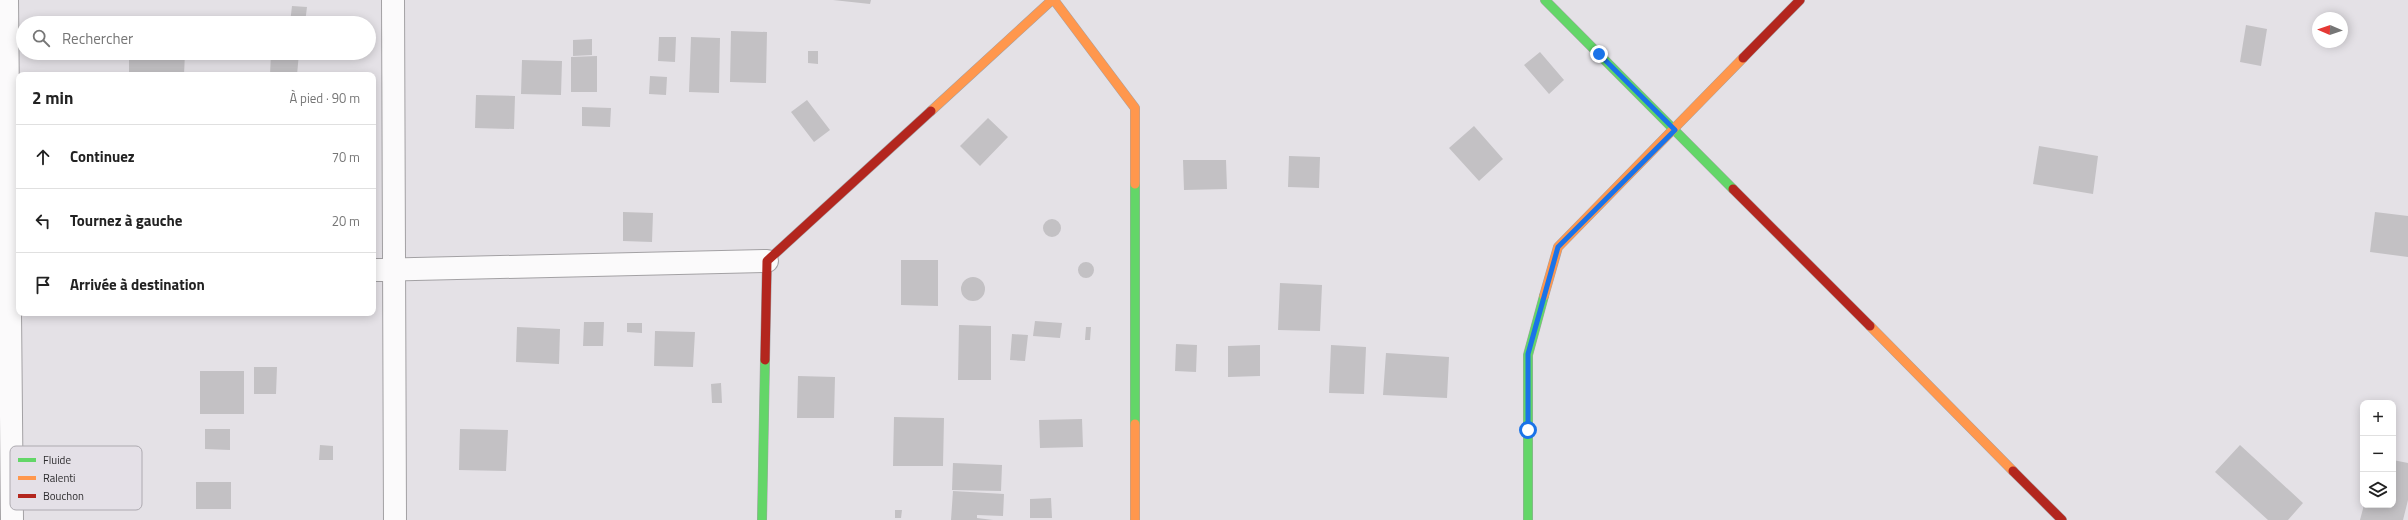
<!DOCTYPE html>
<html lang="fr">
<head>
<meta charset="utf-8">
<style>
	body { margin:0; font-family:"Titillium Web",sans-serif; background:#f6f6f6; color:#222 }
	.controls { position:absolute; right:12px; bottom:12px; display:grid; overflow:hidden; border-radius:8px; box-shadow:0 2px 10px #0003 }
	.controls button { width:36px; height:36px; display:grid; place-items:center; padding:0; border:0; border-bottom:1px solid #e0e0e0; background:#fff; color:#222; font:20px sans-serif }
	.compass { position:absolute; left:2312px; top:12px; width:36px; height:36px; border-radius:50%; background:#fff; box-shadow:0 2px 10px #0003; rotate:272deg }
	.stop { position:absolute; width:12px; height:12px; margin:-9px; border:3px solid #1a73e8; border-radius:50%; background:#fff }
	.stop.end { background:#1a73e8; border-color:#fff; box-shadow:0 1px 4px #0008 }
	.list { margin:0; padding:0; list-style:none }
	h2 { display:flex; justify-content:space-between; align-items:center; height:52px; margin:0; padding:0 16px; font-size:17px }
	h2 small { font-size:13px; font-weight:400; color:#767676 }
	.list li { display:grid; grid-template-columns:26px 1fr auto; gap:12px; align-items:center; box-sizing:border-box; height:64px; padding:0 16px; border-top:1px solid #e0e0e0 }
	.list b { display:block; font-size:15px; white-space:nowrap }
	.list em { font-size:13px; font-style:normal; color:#767676 }
	.icon { flex:none; width:22px; height:22px; fill:none; stroke:currentColor; stroke-width:2; stroke-linecap:round; stroke-linejoin:round }
	.map { position:relative; flex:none; width:2408px; height:520px; overflow:hidden }
	.search { position:absolute; background:#fff; box-shadow:0 2px 10px #0003; left:16px; top:16px; width:360px; height:44px; display:flex; align-items:center; gap:10px; box-sizing:border-box; padding:0 14px; border-radius:22px; color:#767676; font-size:15px }
	.panel { position:absolute; background:#fff; box-shadow:0 2px 10px #0003; left:16px; top:72px; width:360px; height:244px; border-radius:8px }
	.map>svg:first-child { display:block }
	.building { fill:#c3c1c4 }
	.lines { fill:none; stroke-linecap:round; stroke-linejoin:round }
	.street-casing { stroke:#a3a1a4; stroke-width:24 }
	.fast-casing { stroke:#a3a1a4; stroke-width:10 }
	.slow-casing { stroke:#a3a1a4; stroke-width:10 }
	.jam-casing { stroke:#a3a1a4; stroke-width:10 }
	.street { stroke:#fbfafb; stroke-width:22 }
	.fast { stroke:#63d668; stroke-width:9 }
	.slow { stroke:#ff974d; stroke-width:9 }
	.jam { stroke:#b3261e; stroke-width:9 }
	.route { stroke:#1a73e8; stroke-width:5 }
	.key { fill:#e4e0e7; stroke:#adaab0; stroke-width:1 }
	.key-label { font-size:11px; fill:#2e2d2f }
</style>
</head>
<body>
<div class="map">
<svg width="2408" height="520" viewBox="0 0 2408 520">
	<rect width="100%" height="100%" fill="#e4e1e6"/>
	<path class="building" d="M833 0H871L870 4Z
		M292 6 307 7 305 23H290Z
		M2246 25 2267 29 2261 66 2240 62Z
		M731 31 767 32 766 83 730 82Z
		M659 37H676L675 62 658 61Z
		M691 37 720 38 719 93 689 92Z
		M592 39V55L573 56V40Z
		M808 51H818V64L808 63Z
		M1540 52 1564 80 1549 94 1524 65Z
		M129 53H185L184 75H129Z
		M271 53H299L297 75H270Z
		M597 56V92H571V57Z
		M522 60 562 61 561 95 521 94Z
		M650 76 667 77 666 95 649 94Z
		M476 95 515 96 514 129 475 128Z
		M807 100 830 130 814 142 791 112Z
		M582 107 611 108 610 127 582 126Z
		M988 118 1008 137 980 166 960 146Z
		M1474 126 1503 159 1479 181 1449 148Z
		M2039 146 2098 156 2093 194 2033 184Z
		M1289 156 1320 157 1319 188 1288 187Z
		M1183 160H1226L1227 189 1184 190Z
		M623 212 653 213 652 242 623 241Z
		M2375 212 2408 216V257L2370 252Z
		M1043 228a9 9 0 1 1 18 0a9 9 0 1 1-18 0Z
		M901 260H938V306L901 305Z
		M1078 270a8 8 0 1 1 16 0a8 8 0 1 1-16 0Z
		M961 289a12 12 0 1 1 24 0a12 12 0 1 1-24 0Z
		M1280 283 1322 285 1320 331 1278 330Z
		M1035 321 1062 323 1060 338 1033 336Z
		M584 322H604L603 346H583Z
		M627 323H642V333L627 332Z
		M959 325 991 326V380H958Z
		M517 327 560 329 559 364 516 362Z
		M1086 327H1091L1090 340H1085Z
		M655 331 695 332 693 367 654 366Z
		M1012 334 1028 335 1025 361 1010 360Z
		M1176 344 1197 345 1196 372 1175 371Z
		M1260 345V376L1228 377V346Z
		M1331 345 1366 347 1364 394 1329 393Z
		M1386 353 1449 357 1447 398 1383 395Z
		M254 367H277L276 394H254Z
		M200 371H244V414H200Z
		M798 376 835 377 834 418H797Z
		M721 383 722 403H712L711 384Z
		M894 417 944 418 943 466H893Z
		M1082 419 1083 447 1040 448 1039 420Z
		M205 429H230V450L205 449Z
		M460 429 508 430 506 471 459 470Z
		M320 445 333 446V460H319Z
		M2240 445 2303 503 2288 520H2268L2215 472Z
		M2393 460 2408 463V500L2403 520H2360L2364 505H2393Z
		M953 463 1002 465 1001 491 952 490Z
		M196 482H231V509H196Z
		M953 491 1004 494 1003 516 977 515V518L993 520H951Z
		M1051 498 1052 518H1030V499Z
		M895 510H902L901 518H895Z"/>
	<g class="lines">
		<g class="street-casing">
			<path id="street" d="M7 0 12 520
				M393 0 395 520
				M373 270 767 261"/>
		</g>
		<g class="fast-casing">
			<path id="fast" d="M1545 0 1733 189
				M1135 184V424
				M762 520 765 360
				M1528 520V355L1544 296"/>
		</g>
		<g class="slow-casing">
			<path id="slow" d="M1054 0 1135 108V184
				M931 111 1052 0
				M1544 296 1558 247 1743 58
				M1870 326 2013 471
				M1135 424V520"/>
		</g>
		<g class="jam-casing">
			<path id="jam" d="M1743 58 1800 0
				M1733 189 1870 326
				M765 360 767 261 931 111
				M2013 471 2062 520"/>
		</g>
		<use href="#street" class="street"/>
		<use href="#fast" class="fast"/>
		<use href="#slow" class="slow"/>
		<use href="#jam" class="jam"/>
	</g>
	<g class="lines">
		<path class="route" d="M1528 430V354L1558 247 1675 130 1599 54"/>
	</g>
	<rect x="10" y="446" width="132" height="64" rx="6" class="key"/>
	<rect x="18" y="458" width="18" height="4" fill="#63d668"/>
	<rect x="18" y="476" width="18" height="4" fill="#ff974d"/>
	<rect x="18" y="494" width="18" height="4" fill="#b3261e"/>
	<g class="key-label">
		<text x="43" y="464">Fluide</text>
		<text x="43" y="482">Ralenti</text>
		<text x="43" y="500">Bouchon</text>
	</g>
</svg>
<div class="controls">
<button>+</button>
<button>−</button>
<button><svg class="icon" aria-label="layers" viewBox="0 0 24 24"><path d="M12 4l9 5-9 5-9-5zM3 14l9 5 9-5"/></svg></button>
</div>
<svg class="compass" viewBox="-18 -18 36 36"><path d="M0-13l5 13h-10z" fill="#e53935"/><path d="M0 13l5-13h-10z" fill="#767676"/></svg>
<div class="stop" style="left:1528px;top:430px"></div>
<div class="stop end" style="left:1599px;top:54px"></div>
<div class="search"><svg class="icon" aria-label="search" viewBox="0 0 24 24"><circle cx="10" cy="10" r="6"/><path d="M15 15l6 6"/></svg>Rechercher</div>
<section class="panel">
<h2>2 min<small>À pied · 90 m</small></h2>
<ul class="list">
<li><svg class="icon" aria-label="ahead" viewBox="0 0 24 24"><path d="M12 20V5M6 11l6-6 6 6"/></svg><div><b>Continuez</b></div><em>70 m</em></li>
<li><svg class="icon" aria-label="left" viewBox="0 0 24 24"><path d="M17 20v-9H6M10 6l-5 5 5 5"/></svg><div><b>Tournez à gauche</b></div><em>20 m</em></li>
<li><svg class="icon" aria-label="arrive" viewBox="0 0 24 24"><path d="M6 21V4h12l-3 4 3 4H6"/></svg><div><b>Arrivée à destination</b></div></li>
</ul>
</section>
</div>
</body>
</html>
